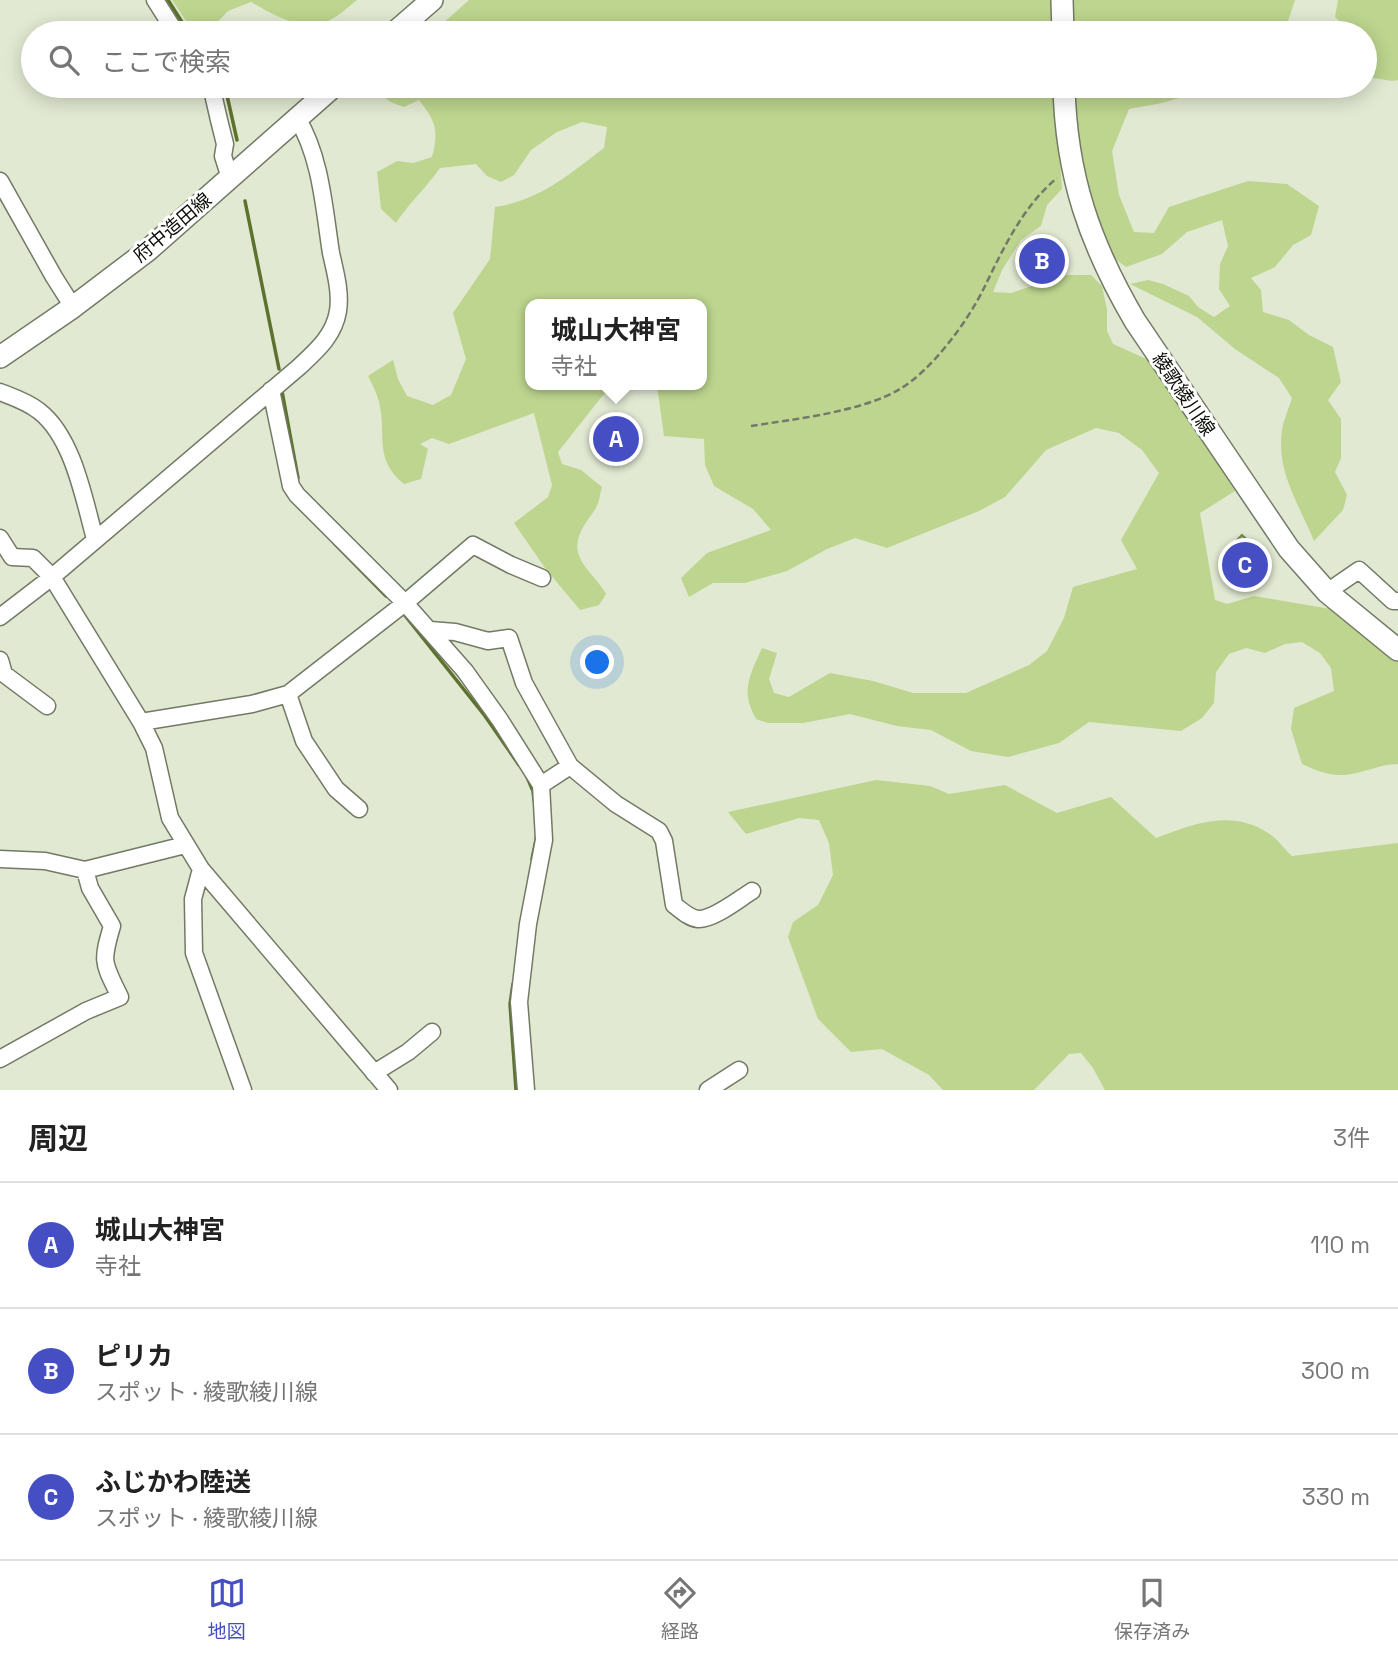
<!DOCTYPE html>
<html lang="ja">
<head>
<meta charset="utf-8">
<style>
	body { margin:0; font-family:"Space Grotesk","Noto Sans JP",sans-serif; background:#f2f2f2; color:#222 }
	.you { position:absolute; left:598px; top:663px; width:24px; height:24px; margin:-18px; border:5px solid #fff; border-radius:50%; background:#1a73e8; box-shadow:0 0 0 10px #1a73e833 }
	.badge { display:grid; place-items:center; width:46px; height:46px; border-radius:50%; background:#454fc3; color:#fff; font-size:23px; font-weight:700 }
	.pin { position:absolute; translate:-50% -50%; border:4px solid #fff; box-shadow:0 2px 7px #0006 }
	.popup { position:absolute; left:525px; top:299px; width:182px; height:91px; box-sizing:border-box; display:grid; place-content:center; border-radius:14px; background:#fff; filter:drop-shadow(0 2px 5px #0005); font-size:23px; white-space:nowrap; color:#767676 }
	.popup b { font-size:26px; color:#222 }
	.popup::after { content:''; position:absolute; left:50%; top:100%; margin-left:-14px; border:14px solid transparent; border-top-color:#fff }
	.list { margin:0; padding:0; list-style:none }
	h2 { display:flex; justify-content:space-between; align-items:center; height:91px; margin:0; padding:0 28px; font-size:30px }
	h2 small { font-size:23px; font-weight:400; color:#767676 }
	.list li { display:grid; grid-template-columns:46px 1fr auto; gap:21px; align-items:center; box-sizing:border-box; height:126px; padding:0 28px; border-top:2px solid #e0e0e0 }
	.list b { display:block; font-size:26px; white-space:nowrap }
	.list p { margin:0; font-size:23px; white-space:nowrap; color:#767676 }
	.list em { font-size:23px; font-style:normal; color:#767676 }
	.icon { flex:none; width:38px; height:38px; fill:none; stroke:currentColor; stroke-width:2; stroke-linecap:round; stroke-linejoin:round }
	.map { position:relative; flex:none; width:1398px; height:1090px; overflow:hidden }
	.search { position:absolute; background:#fff; box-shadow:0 4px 18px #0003; left:21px; right:21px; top:21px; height:77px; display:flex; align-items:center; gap:18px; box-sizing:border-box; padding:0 24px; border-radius:38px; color:#767676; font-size:26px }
	.sheet { height:469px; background:#fff }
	nav { display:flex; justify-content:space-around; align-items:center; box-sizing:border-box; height:98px; border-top:2px solid #e0e0e0; background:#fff; font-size:19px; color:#767676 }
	nav a { display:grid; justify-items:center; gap:4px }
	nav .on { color:#454fc3 }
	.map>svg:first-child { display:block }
	.green { fill:#bdd58f }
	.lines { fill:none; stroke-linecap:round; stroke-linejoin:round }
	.stream { stroke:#5d722d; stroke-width:3.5 }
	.minor-casing { stroke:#727a65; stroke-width:19 }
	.major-casing { stroke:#727a65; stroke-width:24 }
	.path { stroke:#73796a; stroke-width:2.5; stroke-dasharray:7 3.5; stroke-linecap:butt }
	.minor { stroke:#fff; stroke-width:16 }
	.major { stroke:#fff; stroke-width:21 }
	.wall { fill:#90ab59 }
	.shaded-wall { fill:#768b48 }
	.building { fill:#a8c767; stroke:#768b48; stroke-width:2 }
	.labels { text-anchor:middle; stroke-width:6; stroke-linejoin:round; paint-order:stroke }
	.street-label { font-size:19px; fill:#0c0f08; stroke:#fff }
</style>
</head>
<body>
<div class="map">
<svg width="1398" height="1090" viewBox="0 0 1398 1090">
	<rect width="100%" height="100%" fill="#e1e9d2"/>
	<path class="green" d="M172 0H357C348 7 336 19 325 22 300 31 272 14 251 2L228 11 211 29 193 31Z
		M469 0H1054L1055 33H432Z
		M1073 0H1295L1284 33H1073Z
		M1338 0H1398V80L1392 81 1367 77 1365 69V33H1352L1335 17Z
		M381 86H1055L1062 189 1047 205 1041 226 1021 240 1002 270 993 292 1011 293 1066 275H1091L1102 286 1107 310V331L1113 344 1151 361 1235 491 1200 513 1215 600 1227 604 1254 596 1331 609 1398 659V764C1379 764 1362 774 1344 775 1329 776 1315 770 1302 764L1291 729 1294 708 1334 691 1331 668 1320 653 1302 642 1285 644 1265 653 1246 648 1229 654 1216 672 1214 703 1202 718 1181 731 1089 722 1059 743 1008 757 971 751 931 730 897 726 850 714 803 723H768L756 719C740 691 750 675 762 648L777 653 769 679 774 693 789 697 830 673 873 681 913 693H966L1029 665 1047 651 1064 618 1073 587 1137 569 1121 540 1159 473 1142 450 1119 433 1096 428 1046 450 1005 497 979 511 887 548 855 538 827 549 787 571 745 583H713L689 597 681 578 707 553 771 530 753 509 714 486 705 465 704 439 664 436 657 385H702V304H530V385H622L603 395 558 452 562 464 581 470 602 487C600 494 599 503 596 508 586 523 571 539 580 558 586 571 599 581 606 594L599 605 580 610 545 568 514 523 548 497 552 485 534 413 449 444 432 438 420 444 428 449 421 479 404 484C373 459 387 435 379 402 377 393 372 384 368 376L393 360 398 379 407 396 433 405 451 395 466 359 453 313 490 259 495 207C541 200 568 175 604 148L607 127 582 122 557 132 531 150 514 175 501 182 487 176 476 164 440 168C426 188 409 203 396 223L381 209 377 172 397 161 413 163 432 157C439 130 436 122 419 100L404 107C393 103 380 100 381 86Z
		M1074 86H1236L1210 89 1162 103 1129 109 1112 151 1119 195 1134 232 1154 233 1169 207 1248 181 1287 184 1319 206 1311 235 1293 245 1275 267 1251 278 1261 290 1263 312 1289 320 1309 335 1333 347 1341 382 1328 400 1341 419V458L1335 472 1347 495 1343 510 1314 541C1299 504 1276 472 1282 430 1284 419 1289 408 1292 398L1279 378 1235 349 1197 317 1130 284 1148 280 1163 284 1189 296 1198 307 1214 317 1230 306 1219 289 1220 264 1228 246 1222 220 1187 232 1162 254 1126 267 1111 256 1078 158Z
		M876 780 930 786 949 794 1005 785 1057 813 1111 797 1156 838C1194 824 1231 809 1268 833 1277 838 1284 849 1292 856L1398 843V1090H1105L1093 1068 1081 1053 1069 1054 1034 1090H943L929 1075 882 1049 851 1052 818 1019 788 937 793 922 818 905 833 875 829 843 819 820 799 818 746 834 728 812Z"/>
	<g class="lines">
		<path class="stream" d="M168 0 189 33
			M223 86 226 91 237 140
			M245 201 279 369
			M282 391 298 478
			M334 543 386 596
			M403 613 485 716 519 765
			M527 777 533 791 534 800
			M532 859 537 835
			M513 984 510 1004 516 1090"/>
		<g class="minor-casing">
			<path id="minor" d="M155 0 176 33
				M208 86 213 94 219 120 225 144 223 156 230 178
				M0 181 54 277 73 307
				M271 390 291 486 297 495 405 603 465 671 500 720 541 785 544 840 528 924 519 1002 526 1090
				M0 392C13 397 28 402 39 411 73 437 84 499 95 539
				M0 538 12 557 33 558 52 577 141 722 154 748 170 818 201 869 389 1090
				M1327 592 1359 570 1393 601H1398
				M0 617 52 577 299 367C316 351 334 336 338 311 341 292 335 271 331 253 324 208 321 157 297 118
				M430 630 455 632 488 641 509 638 524 683 570 766 616 804 659 831 664 841 674 905C681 910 689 918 698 919 713 920 739 899 752 891
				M0 660 4 674 47 706
				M288 694 304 741 336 789 359 809
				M141 722 252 704 288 694 405 603 473 545 511 565 542 578
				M541 785 570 766
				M0 859 45 861 85 870 185 845
				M201 869 193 899 194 953 243 1090
				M0 1059 86 1011 120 997C103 962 101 963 112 926L90 888 85 870
				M374 1073 408 1052 432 1032
				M708 1090 739 1070"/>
		</g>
		<g class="major-casing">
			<path id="major" d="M1062 0 1063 33
				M394 33 432 0
				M1064 86C1066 176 1090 244 1135 321L1289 549 1327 592 1398 650
				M0 357 73 307 147 251 334 86"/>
		</g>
		<path class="path" d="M751 426C795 419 861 412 900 389 932 370 968 321 984 288 1003 249 1023 206 1057 178"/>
		<use href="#minor" class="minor"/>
		<use href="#major" class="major"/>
	</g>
	<path class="wall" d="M1021 247 1062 266 1027 275 1021 252Z
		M1227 550 1264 568 1249 583 1227 562Z"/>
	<path class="shaded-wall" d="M1062 260V266L1027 275V269Z
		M1264 556V568L1249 583V572Z"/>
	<path class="building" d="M1050 239 1053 252 1060 250 1062 260 1027 269 1021 247Z
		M1242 535 1264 556 1249 572 1227 550Z"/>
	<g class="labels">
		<g class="street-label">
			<text transform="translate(172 227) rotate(-40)" y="7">府中造田線</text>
			<text transform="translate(1184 394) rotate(56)" y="7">綾歌綾川線</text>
		</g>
	</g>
</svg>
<div class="you"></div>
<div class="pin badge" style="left:616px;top:439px">A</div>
<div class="popup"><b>城山大神宮</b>寺社</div>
<div class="pin badge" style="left:1042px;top:261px">B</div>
<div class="pin badge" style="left:1245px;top:565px">C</div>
<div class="search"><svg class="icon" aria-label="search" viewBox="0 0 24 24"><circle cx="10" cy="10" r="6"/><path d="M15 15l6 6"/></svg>ここで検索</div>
</div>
<section class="sheet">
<h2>周辺<small>3件</small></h2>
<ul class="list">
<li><span class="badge">A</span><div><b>城山大神宮</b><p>寺社</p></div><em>110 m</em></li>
<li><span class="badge">B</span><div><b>ピリカ</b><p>スポット · 綾歌綾川線</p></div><em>300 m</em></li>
<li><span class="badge">C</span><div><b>ふじかわ陸送</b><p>スポット · 綾歌綾川線</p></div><em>330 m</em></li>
</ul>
</section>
<nav>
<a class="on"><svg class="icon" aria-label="map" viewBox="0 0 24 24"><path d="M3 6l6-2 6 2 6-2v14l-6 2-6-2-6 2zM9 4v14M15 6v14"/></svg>地図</a>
<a><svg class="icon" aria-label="directions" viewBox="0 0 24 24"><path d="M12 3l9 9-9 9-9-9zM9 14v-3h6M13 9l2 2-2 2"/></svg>経路</a>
<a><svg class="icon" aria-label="saved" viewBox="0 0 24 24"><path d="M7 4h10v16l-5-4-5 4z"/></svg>保存済み</a>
</nav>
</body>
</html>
